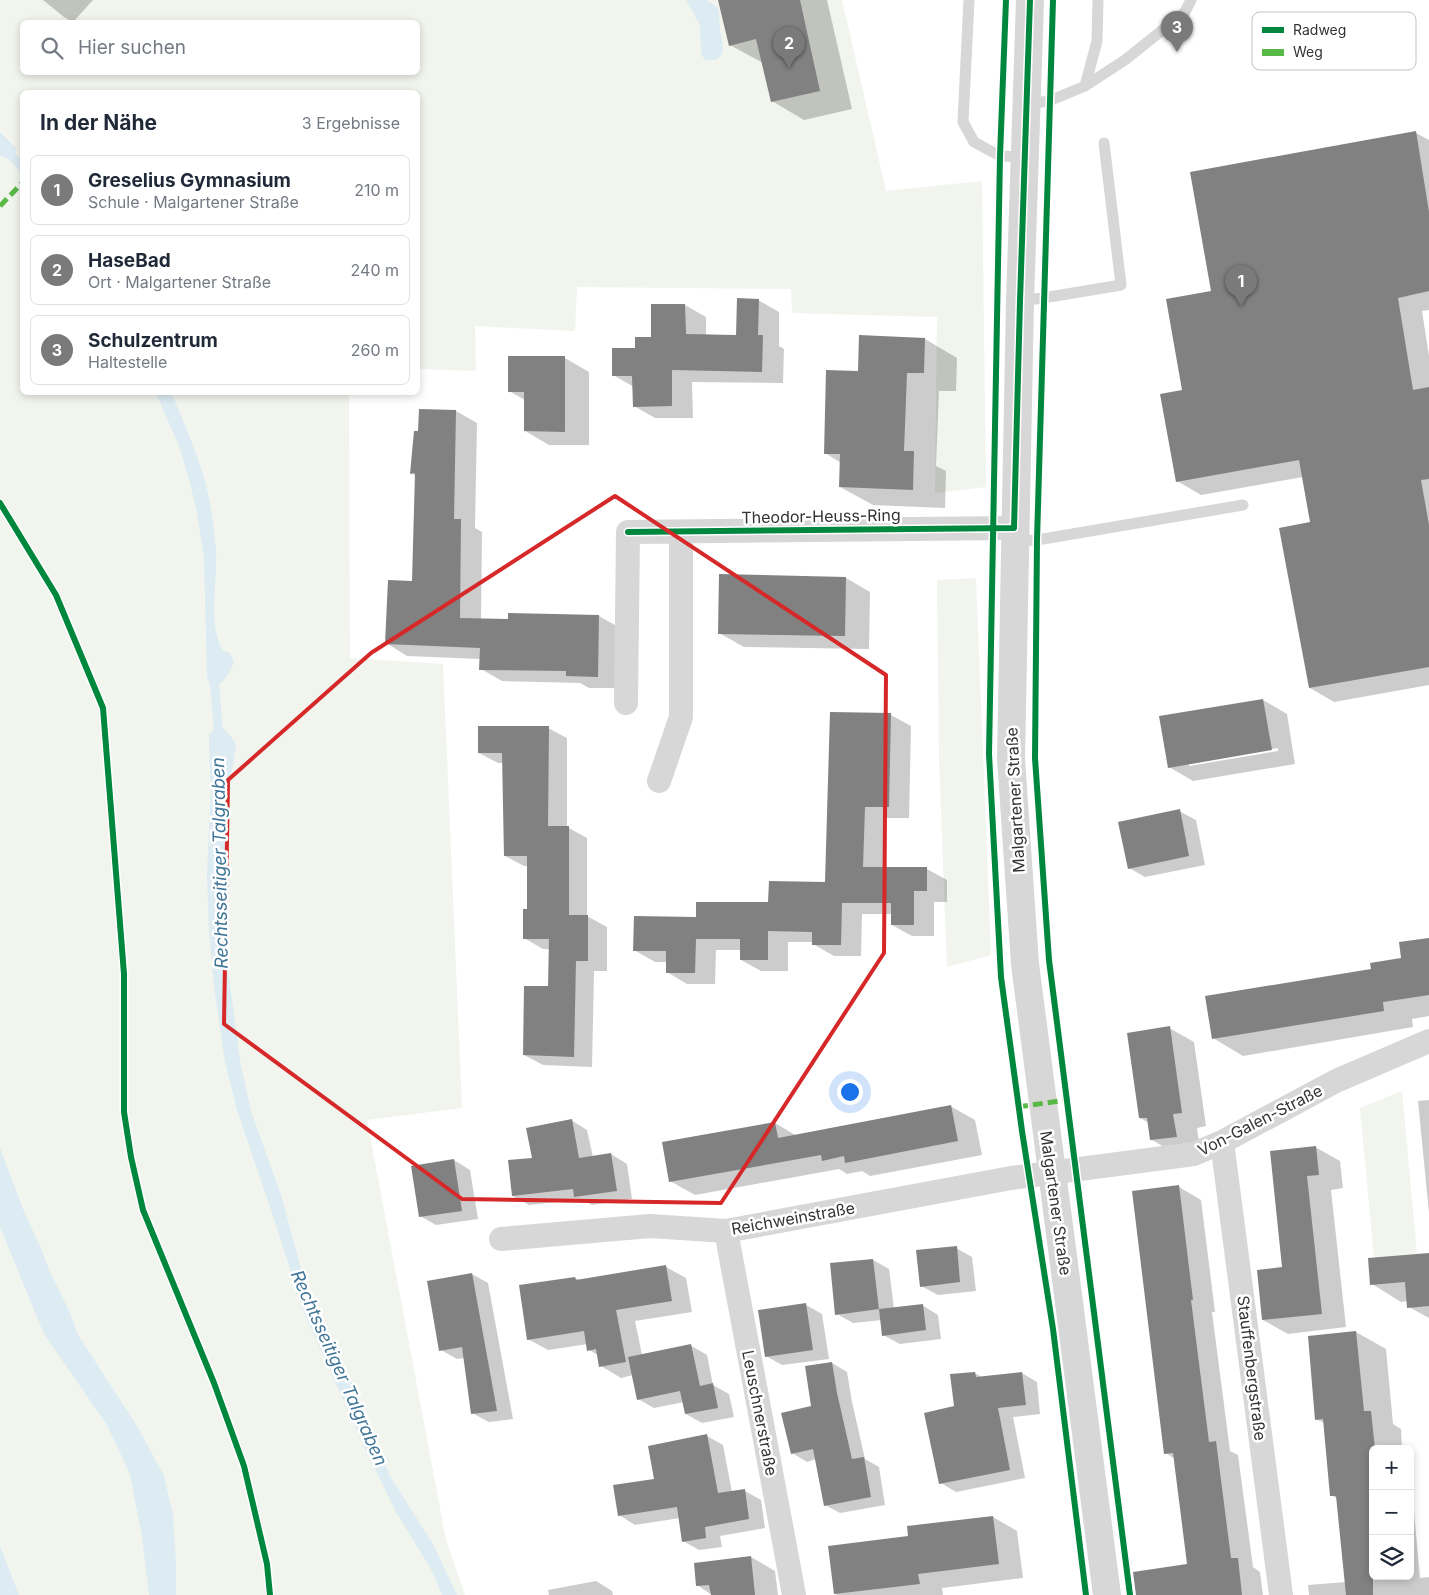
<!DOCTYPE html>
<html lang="de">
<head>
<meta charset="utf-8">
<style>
	body { margin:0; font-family:Inter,sans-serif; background:#f2f2f3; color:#1f2937 }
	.controls { position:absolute; right:15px; bottom:15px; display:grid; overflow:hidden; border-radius:8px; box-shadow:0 2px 8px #0003 }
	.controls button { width:45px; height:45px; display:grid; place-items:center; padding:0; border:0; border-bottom:1px solid #e0e1e3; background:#fff; color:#1f2937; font:25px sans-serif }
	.you { position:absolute; left:849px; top:1091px; width:18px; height:18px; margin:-12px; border:4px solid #fff; border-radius:50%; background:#1a73e8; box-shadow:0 0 0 8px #1a73e833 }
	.badge { display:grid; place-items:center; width:32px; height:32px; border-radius:50%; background:#7a7a7a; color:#fff; font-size:16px; font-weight:700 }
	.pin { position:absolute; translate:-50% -41px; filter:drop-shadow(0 1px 2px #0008) }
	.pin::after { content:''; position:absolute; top:26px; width:18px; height:15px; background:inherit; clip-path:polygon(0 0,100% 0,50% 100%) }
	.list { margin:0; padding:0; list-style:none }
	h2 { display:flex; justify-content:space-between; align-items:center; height:65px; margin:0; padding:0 20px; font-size:21px }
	h2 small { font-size:16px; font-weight:400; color:#747a83 }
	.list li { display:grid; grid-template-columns:32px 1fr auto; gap:15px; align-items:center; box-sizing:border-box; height:70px; margin:0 10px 10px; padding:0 10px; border:1px solid #e0e1e3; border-radius:8px }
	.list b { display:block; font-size:19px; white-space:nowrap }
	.list p { margin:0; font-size:16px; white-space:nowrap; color:#747a83 }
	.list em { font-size:16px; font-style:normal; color:#747a83 }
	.icon { flex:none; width:28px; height:28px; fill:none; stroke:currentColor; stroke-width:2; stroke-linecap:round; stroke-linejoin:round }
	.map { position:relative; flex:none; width:1429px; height:1595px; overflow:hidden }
	.search { position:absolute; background:#fff; box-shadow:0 2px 8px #0003; left:20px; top:20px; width:400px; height:55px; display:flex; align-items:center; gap:12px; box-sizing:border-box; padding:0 18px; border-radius:8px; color:#747a83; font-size:19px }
	.panel { position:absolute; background:#fff; box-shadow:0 2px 8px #0003; left:20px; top:90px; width:400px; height:305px; border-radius:8px }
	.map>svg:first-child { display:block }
	.green { fill:#f1f5ed; fill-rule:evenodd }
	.water { fill:#ddebf3 }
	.shadow { fill:#0003; fill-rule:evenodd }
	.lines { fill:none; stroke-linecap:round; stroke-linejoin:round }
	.stream { stroke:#ddebf3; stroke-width:9 }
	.building { fill:#818181 }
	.service { stroke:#d7d7d7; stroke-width:11 }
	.minor { stroke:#d7d7d7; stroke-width:24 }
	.tertiary { stroke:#d7d7d7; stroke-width:28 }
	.quiet { stroke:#58b947; stroke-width:5; stroke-dasharray:10 5; stroke-linecap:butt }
	.cycleway-casing { stroke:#fff; stroke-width:9 }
	.cycleway { stroke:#00873e; stroke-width:6 }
	.marked { fill:none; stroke:#d62828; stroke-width:4; stroke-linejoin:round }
	.labels { text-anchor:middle; stroke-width:5; stroke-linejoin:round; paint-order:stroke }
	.street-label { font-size:16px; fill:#333; stroke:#fff }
	.water-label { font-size:18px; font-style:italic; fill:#3f7597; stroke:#fff }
	.key { fill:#fff; stroke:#c2c2c2; stroke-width:1 }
	.key-label { font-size:14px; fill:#333 }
</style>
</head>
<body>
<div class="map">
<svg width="1429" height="1595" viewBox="0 0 1429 1595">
	<rect width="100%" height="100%" fill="#fff"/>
	<path class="green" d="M0 0H842L886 191 982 181 986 487 935 493 937 317 792 313 791 289 577 287 575 331 475 326 476 371 418 369V92H22V392L349 393 350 658 443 664 462 1108 367 1120 446 1540 465 1595H0ZM22 22H418V72H22Z
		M976 578 991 955 947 967 939 759 937 580Z
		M1402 1091 1417 1254 1374 1258 1360 1108Z"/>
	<path class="water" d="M686 0H707L718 8C720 15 719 22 720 29 721 41 728 51 716 60H706L701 55 700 25Z
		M0 132 17 149 13 157C8 159 4 159 0 155Z
		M156 393H171L175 401C190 438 207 475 212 516 214 527 215 539 216 550 218 581 207 624 223 651L230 653 234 662C230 672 224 683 214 688L210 685 207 677 204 558 197 513 190 483 179 446Z
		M218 727 223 728 233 739 236 745 231 776 223 908 227 963 241 1066 251 1111 281 1195 306 1287 314 1308 348 1374 390 1476 433 1544 457 1595H442L432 1571 396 1512 364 1446 305 1315 271 1210 237 1110 225 1062 215 994 209 932 207 875 211 790 209 747V735L214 729Z
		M0 1148 25 1214 41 1248 49 1270 70 1313 78 1335 137 1426 164 1476 173 1515 176 1561V1595H149L142 1537 130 1474 107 1425 44 1334 0 1227Z
		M0 1546 19 1595H0Z"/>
	<path class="shadow" d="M43 0H93L73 22 64 17Z
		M720 0H827L852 109 804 120 772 101 763 63 730 45Z
		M1416 133 1429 140V310L1422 311 1429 356V685L1334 702 1310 688 1311 523 1303 477 1201 495 1177 481 1184 391 1213 292Z
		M758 300 779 312V346L784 349 783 383 692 382 693 418H655L634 406V387L613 375 636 349 653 339 685 305 706 317V336L737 337Z
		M925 339 957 358 956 391H939L936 466 946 471 945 508 873 505 840 487 841 463 825 453 859 372Z
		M565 358 589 372V445H549L525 431V400L509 391Z
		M456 411 477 423 475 528 482 532 481 620 509 621 599 616 620 628 619 688H589L580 683 502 681 481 669V659L407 656 386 643 414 583 416 476 411 473 420 433Z
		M846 578 870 592 869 649 744 647 719 633Z
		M1263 700 1287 714 1295 764 1193 781 1169 767ZM1278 748V751L1189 766V763Z
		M831 713 891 715 911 726 909 818H885L883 868 927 869 947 880V902H934V936H912L892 925V914H862L861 956H834L813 944V942H788V971H761L741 960V950H716L715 984H687L667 972V962H655L634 950 697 918 770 904 826 883Z
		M548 728 567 738V827L587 838V916L607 927V971H594L592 1067 543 1065 524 1055 549 988 550 949H543L524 938 529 910 528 866H524L505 856 504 763H498L479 753Z
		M1179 811 1196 820 1205 865 1145 877 1129 868Z
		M1429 939V1016L1412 1019 1413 1027 1243 1056 1213 1038 1372 970 1403 959Z
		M1169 1028 1194 1042 1206 1126 1197 1128 1200 1150 1176 1154 1152 1140 1149 1123 1140 1118Z
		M1429 1100V1213L1418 1101Z
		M950 1106 975 1120 982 1155 870 1176 862 1171 847 1174 839 1169 695 1195 670 1181 775 1123 797 1136Z
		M571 1120 587 1130 593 1157 611 1154 627 1164 632 1199 592 1205 581 1199 529 1205 513 1196 533 1159Z
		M1315 1147 1340 1161 1343 1188 1331 1190 1346 1327 1288 1334 1263 1320 1284 1268 1271 1152Z
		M454 1160 470 1170 478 1219 436 1225 420 1216 412 1167Z
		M1179 1187 1201 1200 1215 1312H1212L1230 1451 1238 1455 1253 1567 1260 1572 1263 1595H1138L1189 1565 1175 1459 1166 1453Z
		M956 1248 972 1257 976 1291 938 1295 921 1286Z
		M1429 1254V1318L1409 1307 1408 1301 1401 1302 1372 1284Z
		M873 1260 889 1269 894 1309 922 1305 938 1315 941 1339 900 1344 883 1335 882 1320 853 1323 837 1314Z
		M666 1267 686 1278 692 1312 635 1321 642 1355 690 1345 707 1355 713 1385 729 1394 734 1417 702 1423 686 1414 684 1402 654 1408 638 1399 633 1375 621 1378 601 1366 598 1355 589 1350 588 1344 548 1350 528 1339 575 1278 580 1280Z
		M472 1274 488 1283 513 1419 489 1422 472 1413 465 1358 457 1359 441 1350Z
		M806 1305 822 1314 829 1359 782 1365 766 1356Z
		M1356 1332 1386 1349 1393 1424 1401 1429 1402 1449H1373V1576H1410V1509L1414 1511 1420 1578 1429 1577V1595H1309L1308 1585 1346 1582 1338 1499 1331 1495 1324 1423 1316 1419Z
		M832 1363 847 1372 852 1402 865 1459 879 1467 885 1505 840 1513 825 1505 816 1459 807 1462 792 1453Z
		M975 1373 983 1378 1022 1373 1037 1382 1040 1414 1013 1417 1025 1478 956 1492 941 1483 955 1407Z
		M707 1436 723 1445 732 1492 745 1491 761 1500 765 1528 720 1536 722 1547 699 1550 683 1541 680 1518 635 1525 619 1515 655 1480Z
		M993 1517 1017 1531 1023 1578 942 1588 943 1595H838L835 1594 909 1537Z
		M751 1557 775 1571 778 1595H712L697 1585Z
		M596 1581 612 1591 613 1595H549L548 1590Z"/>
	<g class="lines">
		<path class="stream" d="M0 144 22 167
			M214 677 219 739"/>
	</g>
	<path class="building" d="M718 0H800L820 91 771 102 756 39 729 46Z
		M1416 131 1429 212V291L1398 298 1413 390 1429 387V479L1421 480 1429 525V667L1309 688 1279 528 1310 522 1299 460 1176 482 1160 394 1182 390 1166 299 1211 291 1190 172Z
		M737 298 759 299 758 335H763L762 372 672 370V406L633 407 632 376H612V348H635V337H651V304H685L686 334 736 335Z
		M859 335 925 338 924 373H907L904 451H914L913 490 839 487 840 454H824L826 370 858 371Z
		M508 356H565V432L524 431V392H508Z
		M419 409 456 410 454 519H461L460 618 508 619V613L599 615 598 677 566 676V671L479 670 480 648 385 644 388 580 412 581 415 473 410 474 414 431H418Z
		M719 574 846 577 845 636 718 634Z
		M1263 699 1272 750 1168 768 1159 716Z
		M830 712 891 713 889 807H865L863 867H927V891H914V925H891V903H842L841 945H812V932L768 931V960H740V939H696L695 973H666V951H633L634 916 696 917V902H768L769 881 825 882Z
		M478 726H549L548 826H569V915H588V961H576L574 1057 523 1055 524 986H548L549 939H523V909H527V856H504L502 753H478Z
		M1180 809 1189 856 1128 869 1118 822Z
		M1429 938V995L1383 1002 1384 1011 1212 1039 1205 996 1371 969 1370 963 1401 958 1399 942Z
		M1170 1026 1182 1113 1173 1114 1177 1137 1150 1140 1147 1118H1139L1127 1033Z
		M951 1105 958 1141 845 1163 844 1156 822 1161 821 1155 669 1182 662 1142 775 1122 778 1138Z
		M572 1119 579 1158 611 1153 617 1191 574 1197 573 1189 512 1196 508 1160 532 1158 526 1128Z
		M1316 1146 1319 1175 1307 1176 1322 1314 1262 1320 1257 1270 1282 1267 1270 1151Z
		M454 1159 462 1211 419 1217 411 1166Z
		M1179 1185 1193 1300H1191L1209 1442 1216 1441 1231 1558H1238L1242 1595H1136L1133 1572 1187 1564 1173 1453 1164 1454 1132 1191Z
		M957 1246 960 1282 920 1287 916 1250Z
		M1429 1253V1306L1407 1308 1405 1282 1370 1285 1368 1258Z
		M873 1259 879 1309 835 1315 830 1263Z
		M666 1265 672 1301 616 1310 626 1362 599 1367 596 1349 587 1351 584 1331 527 1340 519 1285 575 1277 576 1280Z
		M472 1273 497 1411 471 1414 462 1347 439 1351 427 1281Z
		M806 1303 813 1350 765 1357 758 1310Z
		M923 1304 926 1330 882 1336 879 1309Z
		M1356 1331 1364 1411H1371L1375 1449H1373V1595H1346L1336 1496H1330L1323 1419 1315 1420 1308 1336Z
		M691 1344 700 1386 713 1383 718 1408 685 1414 680 1391 637 1400 628 1357Z
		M832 1362 837 1393 852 1459 864 1457 871 1497 824 1506 813 1449 791 1454 781 1413 811 1406 805 1366Z
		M975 1372 976 1377 1022 1372 1026 1405 998 1408 1010 1470 939 1484 924 1413 954 1406 950 1374Z
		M707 1434 718 1493 745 1489 749 1519 705 1527 706 1538 682 1542 677 1507 618 1516 613 1485 654 1479 648 1446Z
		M993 1516 999 1564 918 1574 920 1584 834 1594 828 1546 908 1536 907 1526Z
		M751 1556 755 1595H711L709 1585 696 1586 694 1563Z"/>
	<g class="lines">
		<path class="service" d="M969 0 963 122 974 142 1000 156 1024 157
			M1085 86 1097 41 1098 0
			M1027 104 1049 101 1085 86 1125 60 1185 12 1191 0
			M1020 301 1043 298 1121 285 1104 143
			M1016 541 1037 540 1243 505"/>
		<path class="minor" d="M626 703 628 532 1014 528
			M659 781 681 717V532
			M1222 1142 1281 1595
			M726 1231 794 1595
			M501 1239 650 1226 726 1231 1011 1178 1194 1154 1222 1142 1336 1081 1429 1041"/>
		<path class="tertiary" d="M1030 0 1020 301 1011 759 1025 964 1107 1595"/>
		<path class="quiet" d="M0 206 22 183
			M1018 1107 1066 1100"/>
		<g class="cycleway-casing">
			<path id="cycleway" d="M1006 0 1000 156 989 754 1001 977 1022 1131 1053 1329 1086 1595
				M1053 0 1037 540 1035 758 1049 960 1130 1595
				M0 503 56 595 103 708 124 974V1112L131 1157 143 1210 214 1383 244 1466 267 1564 270 1595
				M628 532 1014 528 1020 301 1030 0"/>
		</g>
		<use href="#cycleway" class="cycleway"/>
	</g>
	<path class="marked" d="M615 496 886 675 884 953 721 1203 462 1199 224 1024 228 780 371 653Z"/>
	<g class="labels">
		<g class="street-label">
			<text transform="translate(821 516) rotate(-1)" y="6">Theodor-Heuss-Ring</text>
			<text transform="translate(1015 800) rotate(-93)" y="6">Malgartener Straße</text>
			<text transform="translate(1260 1120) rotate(-27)" y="6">Von-Galen-Straße</text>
			<text transform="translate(1056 1203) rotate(82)" y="6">Malgartener Straße</text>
			<text transform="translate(793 1218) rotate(-10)" y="6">Reichweinstraße</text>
			<text transform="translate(1252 1368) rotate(83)" y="6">Stauffenbergstraße</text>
			<text transform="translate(760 1413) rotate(79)" y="6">Leuschnerstraße</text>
		</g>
		<g class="water-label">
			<text transform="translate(220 863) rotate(-91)" y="6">Rechtsseitiger Talgraben</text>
			<text transform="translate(339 1368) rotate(66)" y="6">Rechtsseitiger Talgraben</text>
		</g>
	</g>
	<rect x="1252" y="12" width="164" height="58" rx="8" class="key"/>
	<rect x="1262" y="27" width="22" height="6" fill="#00873e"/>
	<rect x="1262" y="49" width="22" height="7" fill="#58b947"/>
	<g class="key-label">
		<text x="1293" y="35">Radweg</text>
		<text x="1293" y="57">Weg</text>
	</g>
</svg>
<div class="controls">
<button>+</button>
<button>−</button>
<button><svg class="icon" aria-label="layers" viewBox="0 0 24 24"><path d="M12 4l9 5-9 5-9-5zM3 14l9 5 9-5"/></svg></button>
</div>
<div class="you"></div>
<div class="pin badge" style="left:1241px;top:306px">1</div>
<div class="pin badge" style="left:789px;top:68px">2</div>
<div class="pin badge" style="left:1177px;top:52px">3</div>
<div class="search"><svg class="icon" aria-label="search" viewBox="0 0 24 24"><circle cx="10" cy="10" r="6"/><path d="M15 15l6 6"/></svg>Hier suchen</div>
<section class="panel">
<h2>In der Nähe<small>3 Ergebnisse</small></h2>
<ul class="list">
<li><span class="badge">1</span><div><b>Greselius Gymnasium</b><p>Schule · Malgartener Straße</p></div><em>210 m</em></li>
<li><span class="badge">2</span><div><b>HaseBad</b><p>Ort · Malgartener Straße</p></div><em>240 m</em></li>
<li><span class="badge">3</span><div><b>Schulzentrum</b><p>Haltestelle</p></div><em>260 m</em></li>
</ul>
</section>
</div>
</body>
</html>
